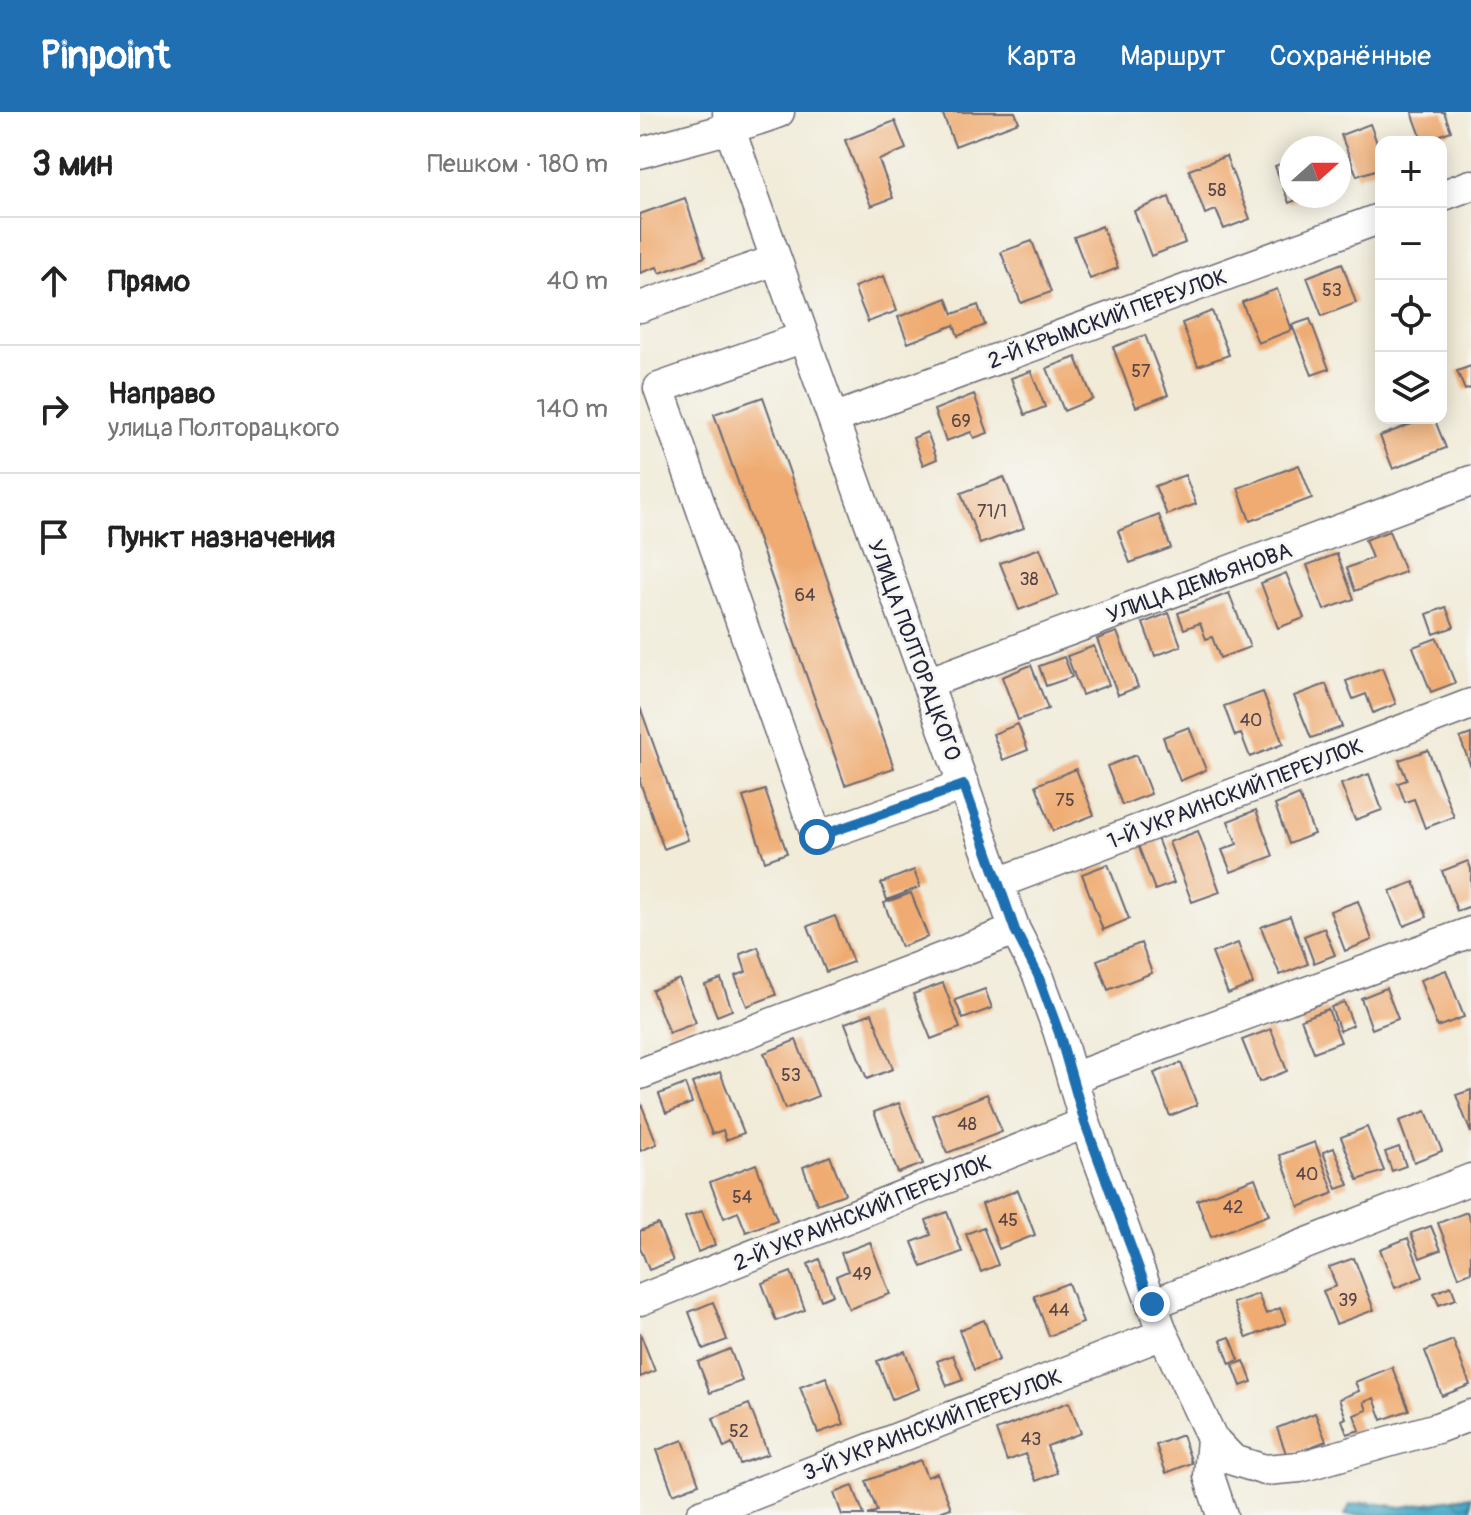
<!DOCTYPE html>
<html lang="ru">
<head>
<meta charset="utf-8">
<style>
	body { margin:0; font-family:Pangolin,sans-serif; background:#f6f6f6; color:#222 }
	.controls { position:absolute; right:24px; top:24px; display:grid; overflow:hidden; border-radius:16px; box-shadow:0 4px 20px #0003 }
	.controls button { width:72px; height:72px; display:grid; place-items:center; padding:0; border:0; border-bottom:2px solid #e0e0e0; background:#fff; color:#222; font:40px sans-serif }
	.compass { position:absolute; left:639px; top:24px; width:72px; height:72px; border-radius:50%; background:#fff; box-shadow:0 4px 20px #0003; rotate:69deg }
	.stop { position:absolute; width:24px; height:24px; margin:-18px; border:6px solid #1f6fb2; border-radius:50%; background:#fff }
	.stop.end { background:#1f6fb2; border-color:#fff; box-shadow:0 2px 8px #0008 }
	.list { margin:0; padding:0; list-style:none }
	h2 { display:flex; justify-content:space-between; align-items:center; height:104px; margin:0; padding:0 32px; font-size:34px }
	h2 small { font-size:26px; font-weight:400; color:#767676 }
	.list li { display:grid; grid-template-columns:52px 1fr auto; gap:24px; align-items:center; box-sizing:border-box; height:128px; padding:0 32px; border-top:2px solid #e0e0e0 }
	.list b { display:block; font-size:30px; white-space:nowrap }
	.list p { margin:0; font-size:26px; white-space:nowrap; color:#767676 }
	.list em { font-size:26px; font-style:normal; color:#767676 }
	.icon { flex:none; width:44px; height:44px; fill:none; stroke:currentColor; stroke-width:2; stroke-linecap:round; stroke-linejoin:round }
	.map { position:relative; flex:none; width:831px; height:1403px; overflow:hidden }
	header { display:flex; align-items:center; gap:48px; box-sizing:border-box; height:112px; padding:0 40px; background:#1f6fb2; color:#fff }
	header strong { font-size:38px }
	nav { display:flex; gap:44px; margin-inline-start:auto; font-size:28px }
	main { display:flex }
	aside { flex:1; background:#fff }
	.map>svg:first-child { display:block }
	.water { fill:url(#water-waves); stroke:#32647f; stroke-width:2 }
	.building { fill:#efab71 }
	.lines { fill:none; stroke-linecap:round; stroke-linejoin:round }
	.minor-casing { stroke:#6a6872; stroke-width:33 }
	.minor { stroke:#fff; stroke-width:30 }
	.route { stroke:#1f6fb2; stroke-width:10 }
	.labels { text-anchor:middle; stroke-width:6; stroke-linejoin:round; paint-order:stroke }
	.number-label { font-size:18px; fill:#554448 }
	.street-label { font-size:22px; fill:#22223b; stroke:#f6f6f2 }
</style>
</head>
<body>
<header>
<strong>Pinpoint</strong>
<nav><a>Карта</a><a>Маршрут</a><a>Сохранённые</a></nav>
</header>
<main>
<aside>
<h2>3 мин<small>Пешком · 180 m</small></h2>
<ul class="list">
<li><svg class="icon" aria-label="ahead" viewBox="0 0 24 24"><path d="M12 20V5M6 11l6-6 6 6"/></svg><div><b>Прямо</b></div><em>40 m</em></li>
<li><svg class="icon" aria-label="right" viewBox="0 0 24 24"><path d="M7 20v-9h11M14 6l5 5-5 5"/></svg><div><b>Направо</b><p>улица Полторацкого</p></div><em>140 m</em></li>
<li><svg class="icon" aria-label="arrive" viewBox="0 0 24 24"><path d="M6 21V4h12l-3 4 3 4H6"/></svg><div><b>Пункт назначения</b></div></li>
</ul>
</aside>
<div class="map">
<svg width="831" height="1403" viewBox="0 0 831 1403">
	<defs>
		<pattern id="water-waves" width="16" height="10" patternUnits="userSpaceOnUse" patternTransform="scale(2)"><rect width="16" height="10" fill="#43a7c3"/><path d="M0 5q4-4 8 0t8 0" fill="none" stroke="#3888a0"/></pattern>
	</defs>
	<rect width="100%" height="100%" fill="#f6f6f2"/>
	<filter id="ink" filterUnits="userSpaceOnUse"><feTurbulence type="fractalNoise" baseFrequency=".0125" numOctaves="2"/><feDisplacementMap in="SourceGraphic" scale="16" xChannelSelector="R" yChannelSelector="G"/><feConvolveMatrix kernelMatrix="1 2 1 2 8 2 1 2 1" color-interpolation-filters="sRGB"/></filter>
	<filter id="wash" filterUnits="userSpaceOnUse"><feTurbulence type="fractalNoise" baseFrequency=".006" numOctaves="4" result="noise"/><feDisplacementMap in="SourceGraphic" scale="32" xChannelSelector="R" yChannelSelector="G"/><feGaussianBlur stdDeviation="1.8" result="paint"/><feColorMatrix in="noise" values="0 0 0 0 0 0 0 0 0 0 0 0 0 0 0 0 0 1.4 0 .05"/><feComposite in="paint" operator="in"/></filter>
	<g filter="url(#wash)">
		<rect width="100%" height="100%" fill="#f1ebd8"/>
		<path class="water" d="M831 1384V1403H705L710 1393 726 1390 762 1395Z"/>
		<g id="blocks">
			<path class="building" d="M302 0H375L379 10 315 34Z
				M772 0H804L811 19 783 30Z
				M255 9 266 37 239 48 253 86 231 94 205 28Z
				M730 12 741 42V56L717 64 701 23Z
				M586 44 610 107 584 117 576 98 565 102 549 58Z
				M651 48V84H666L649 91 635 54Z
				M529 85 545 131 511 144 494 99Z
				M45 86 65 145 20 161 17 155 0 161V102Z
				M462 114 478 156 450 167 434 125Z
				M392 129 411 180 381 191 361 140Z
				M702 151 716 191 682 204 667 165Z
				M244 164 257 199 228 210 214 175Z
				M637 177 652 218 618 231 602 190Z
				M307 186 313 202 338 193 345 213 318 224 314 213 268 231 258 205Z
				M572 199 589 243 558 254 542 211Z
				M670 207 689 257 672 263 652 213Z
				M505 223 528 283 496 295 473 235Z
				M436 245 453 287 424 299 407 256Z
				M831 254V276L825 278 817 259Z
				M391 259 405 295 385 303 371 266Z
				M334 282 348 321 334 326 331 320 306 329 294 298Z
				M123 285 254 656 205 673 74 302Z
				M787 306H794L806 336 753 357 740 324Z
				M287 320 297 347 283 353 273 326Z
				M659 353 672 386 610 409 598 376Z
				M545 363 556 392 527 403 515 374Z
				M364 365 384 416 340 432 321 381Z
				M519 403 531 436 490 451 478 419Z
				M749 419 765 460 715 479 707 456 732 446 725 428Z
				M400 436 418 483 379 498 360 451Z
				M697 442 714 487 684 498 667 453Z
				M646 461 664 506 638 516 621 471Z
				M589 481 610 535 580 546 572 525 566 527 560 511 544 517 538 501Z
				M806 495 814 515 794 522 787 502Z
				M529 501 541 534 515 544 503 511Z
				M477 520 498 575 478 583 457 527Z
				M797 526 815 571 791 580 773 535Z
				M454 534 469 573 442 583 427 544Z
				M424 545 432 565 406 574 399 554Z
				M391 553 408 597 378 608 362 565Z
				M742 556 756 592 733 601 726 582 713 587 706 569Z
				M686 572 702 615 671 626 654 584Z
				M623 580 643 632 610 645 601 622 595 624 584 594Z
				M0 595 48 728 24 737 0 670Z
				M378 612 388 638 363 648 353 622Z
				M549 615 566 658 540 669 523 625Z
				M831 622V655L820 626Z
				M788 638 814 705 785 716 774 687 765 690 758 671 767 668 759 648Z
				M496 643 511 682 482 693 467 654Z
				M436 657 454 703 413 719 396 673Z
				M729 662 742 698 715 708 701 672Z
				M125 678 147 741 125 749 103 685Z
				M659 683 674 722 649 732 635 693Z
				M616 698 633 744 591 760 582 738 597 732 588 709Z
				M558 719 580 780 552 790 529 730Z
				M517 726 534 771 515 778 498 733Z
				M828 749 831 757V794L817 799 802 759Z
				M468 752 489 807 463 818 442 762Z
				M274 758 280 775 247 788 241 771Z
				M774 770 787 805 764 814 750 779Z
				M271 781 288 825 261 835 244 791Z
				M718 789 732 828 705 839 690 799Z
				M195 804 213 850 186 860 168 814Z
				M650 804 668 852 640 863 621 815Z
				M684 816 695 843 674 851 664 824Z
				M501 831 512 861 468 878 457 848Z
				M598 831 613 872 588 882 572 841Z
				M118 835 136 883 107 894 95 864 106 860 100 842Z
				M806 858 824 905 797 915 780 868Z
				M39 867 56 911 29 921 12 878Z
				M81 867 92 898 77 904 65 873Z
				M303 871 320 916 291 927 273 882Z
				M746 876 758 907 732 917 721 886Z
				M345 877 352 896 323 907 315 888Z
				M704 890 713 913 700 919 691 895Z
				M688 897 701 930 674 940 661 907Z
				M232 901 253 957 227 967 205 911Z
				M631 917 647 959 619 970 602 928Z
				M156 928 178 984 145 997 124 941Z
				M541 951 557 993 530 1004 514 961Z
				M80 960 104 1021 86 1028 83 1018 72 1022 52 971Z
				M45 972 52 991 26 1001 19 982Z
				M831 978V1021L816 983Z
				M347 982 362 1020 307 1041 293 1003Z
				M0 989 17 1032 0 1039Z
				M259 991 283 1052 258 1061 234 1000Z
				M786 999 802 1039 774 1050 759 1009Z
				M727 1015 744 1059 718 1068 701 1025Z
				M675 1030 694 1081 659 1095 640 1043Z
				M759 1035 766 1054 752 1059 745 1040Z
				M694 1036 709 1073 697 1077 683 1040Z
				M190 1044 205 1082 177 1092 163 1055Z
				M116 1052 137 1108 106 1120 98 1100 84 1106 70 1070Z
				M615 1066 629 1103 571 1125 557 1088Z
				M378 1078 395 1123 359 1137 342 1092Z
				M62 1099 75 1133 58 1140 45 1105Z
				M307 1100 322 1140 282 1155 272 1130 291 1123 286 1108Z
				M827 1100 831 1110V1160L819 1165 798 1111Z
				M18 1112 33 1149 9 1158 0 1135V1119Z
				M791 1114 801 1138 780 1146 771 1121Z
				M343 1115 358 1153 341 1160 326 1122Z
				M768 1126 783 1165 755 1176 740 1137Z
				M230 1130 250 1182 209 1197 196 1164 208 1159 201 1141Z
				M714 1146 734 1198 696 1212 683 1179 696 1174 689 1155Z
				M179 1147 193 1183 181 1188 168 1152Z
				M151 1160 165 1198 136 1209 122 1171Z
				M428 1171 443 1211 409 1224 394 1184Z
				M811 1174 816 1187 799 1193 794 1181Z
				M618 1182 626 1202 640 1196 646 1211 607 1226 593 1191Z
				M73 1190 87 1228 63 1237 49 1200Z
				M344 1208 359 1248 334 1258 319 1218Z
				M0 1221 15 1259 0 1265Z
				M590 1225 599 1248 590 1252 581 1228Z
				M813 1228 830 1273 802 1284 785 1239Z
				M90 1237 102 1269 70 1281 58 1250Z
				M265 1239 279 1277 252 1287 237 1249Z
				M313 1243 323 1268 307 1274 297 1249Z
				M604 1249 612 1270 601 1274 593 1253Z
				M752 1255 769 1298 742 1308 734 1286 724 1290 727 1298 714 1303 720 1318 707 1322 702 1308 706 1306 699 1287 719 1279 715 1270Z
				M186 1265 204 1312 178 1321 160 1275Z
				M429 1290 441 1321 407 1334 417 1361 396 1369 385 1342 367 1349 356 1318Z
				M109 1292 128 1342 100 1352 92 1332 84 1336 73 1306Z
				M675 1301 686 1329 647 1344 637 1316Z
				M542 1323 552 1351 526 1361 516 1333Z
				M43 1328 59 1372 33 1382 17 1338Z
				M280 1348 287 1365 297 1361 311 1396 291 1403H228L237 1399 226 1369Z
				M213 1374 224 1403H202L194 1381Z"/>
		</g>
	</g>
	<g filter="url(#ink)">
		<use href="#blocks" fill-opacity="0" stroke="#6a6872" stroke-width="2"/>
		<g class="lines">
			<g class="minor-casing">
				<path id="minor" d="M88 0 89 15 375 818 398 863 419 921 445 1011 523 1222 572 1326 593 1348 625 1358 660 1355 797 1316 831 1303
					M0 41C46 27 95 17 139 0
					M801 84 831 73
					M0 195 136 148
					M164 225 19 276 177 725 324 673
					M193 307 741 106
					M287 571 831 369
					M358 771 831 592
					M0 962 375 818
					M432 966 831 820
					M0 1188 445 1011
					M512 1192 831 1067
					M572 1326 569 1364 582 1403
					M61 1403 523 1222"/>
			</g>
			<use href="#minor" class="minor"/>
		</g>
	</g>
	<g class="lines" filter="url(#ink)">
		<path class="route" d="M177 725 324 673 375 818 398 863 419 921 445 1011 512 1192"/>
	</g>
	<g class="labels">
		<g class="number-label">
			<text x="577" y="84">58</text>
			<text x="692" y="184">53</text>
			<text x="501" y="265">57</text>
			<text x="321" y="315">69</text>
			<text x="352" y="405">71/1</text>
			<text x="389" y="473">38</text>
			<text x="165" y="489">64</text>
			<text x="611" y="614">40</text>
			<text x="425" y="694">75</text>
			<text x="151" y="969">53</text>
			<text x="327" y="1018">48</text>
			<text x="667" y="1068">40</text>
			<text x="102" y="1091">54</text>
			<text x="593" y="1101">42</text>
			<text x="368" y="1114">45</text>
			<text x="222" y="1168">49</text>
			<text x="708" y="1194">39</text>
			<text x="419" y="1204">44</text>
			<text x="99" y="1325">52</text>
			<text x="391" y="1333">43</text>
		</g>
		<g class="street-label">
			<text transform="translate(467 206) rotate(-20)" y="8">2-Й КРЫМСКИЙ ПЕРЕУЛОК</text>
			<text transform="translate(559 470) rotate(-20)" y="8">УЛИЦА ДЕМЬЯНОВА</text>
			<text transform="translate(275 538) rotate(70)" y="8">УЛИЦА ПОЛТОРАЦКОГО</text>
			<text transform="translate(595 681) rotate(-21)" y="8">1-Й УКРАИНСКИЙ ПЕРЕУЛОК</text>
			<text transform="translate(222 1100) rotate(-22)" y="8">2-Й УКРАИНСКИЙ ПЕРЕУЛОК</text>
			<text transform="translate(292 1312) rotate(-21)" y="8">3-Й УКРАИНСКИЙ ПЕРЕУЛОК</text>
		</g>
	</g>
</svg>
<div class="controls">
<button>+</button>
<button>−</button>
<button><svg class="icon" aria-label="locate" viewBox="0 0 24 24"><circle cx="12" cy="12" r="6"/><path d="M12 2v4M12 18v4M2 12h4M18 12h4"/></svg></button>
<button><svg class="icon" aria-label="layers" viewBox="0 0 24 24"><path d="M12 4l9 5-9 5-9-5zM3 14l9 5 9-5"/></svg></button>
</div>
<svg class="compass" viewBox="-18 -18 36 36"><path d="M0-13l5 13h-10z" fill="#e53935"/><path d="M0 13l5-13h-10z" fill="#767676"/></svg>
<div class="stop" style="left:177px;top:725px"></div>
<div class="stop end" style="left:512px;top:1192px"></div>
</div>
</main>
</body>
</html>
